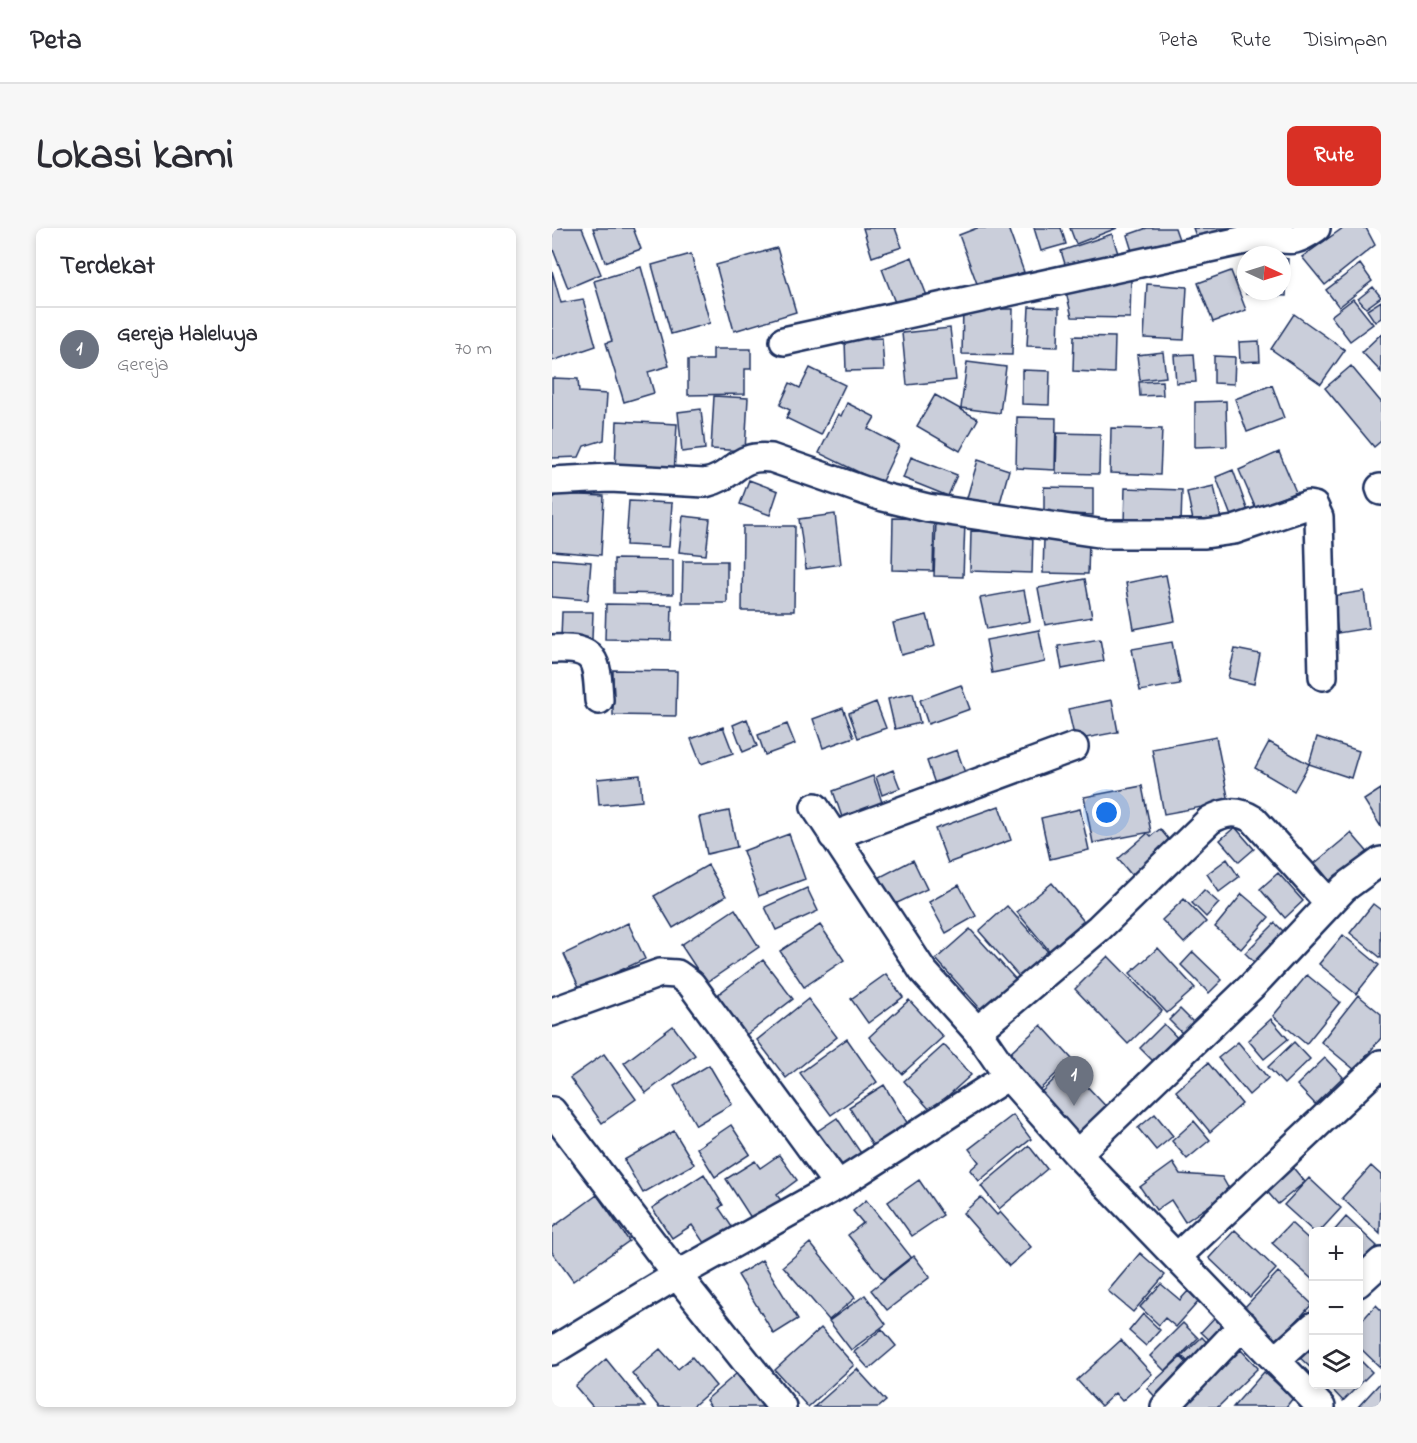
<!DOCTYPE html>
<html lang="id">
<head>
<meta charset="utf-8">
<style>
	body { margin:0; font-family:"Indie Flower",sans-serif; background:#f7f7f7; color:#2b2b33 }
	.controls { position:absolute; right:18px; bottom:18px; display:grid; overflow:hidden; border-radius:9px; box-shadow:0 3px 9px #0003 }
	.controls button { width:54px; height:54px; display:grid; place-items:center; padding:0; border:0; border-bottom:2px solid #e1e1e2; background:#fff; color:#2b2b33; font:30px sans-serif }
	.compass { position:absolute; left:685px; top:18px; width:54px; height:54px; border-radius:50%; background:#fff; box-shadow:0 3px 9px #0003; rotate:94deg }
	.you { position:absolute; left:555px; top:585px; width:21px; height:21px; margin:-15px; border:4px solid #fff; border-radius:50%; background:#1a73e8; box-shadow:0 0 0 9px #1a73e833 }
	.badge { display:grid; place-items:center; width:39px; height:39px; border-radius:50%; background:#d93025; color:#fff; font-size:20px; font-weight:700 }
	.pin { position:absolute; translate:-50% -50px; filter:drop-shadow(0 2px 3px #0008) }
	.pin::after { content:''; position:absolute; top:32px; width:21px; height:18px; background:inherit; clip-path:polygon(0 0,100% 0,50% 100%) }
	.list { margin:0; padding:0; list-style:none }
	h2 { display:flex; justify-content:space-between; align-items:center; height:78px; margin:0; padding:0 24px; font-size:26px }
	h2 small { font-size:20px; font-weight:400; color:#7c7c81 }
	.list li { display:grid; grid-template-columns:39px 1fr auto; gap:18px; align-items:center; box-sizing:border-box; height:84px; padding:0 24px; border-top:2px solid #e1e1e2 }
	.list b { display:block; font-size:22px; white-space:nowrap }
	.list p { margin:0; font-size:20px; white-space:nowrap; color:#7c7c81 }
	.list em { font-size:20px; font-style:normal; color:#7c7c81 }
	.icon { flex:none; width:33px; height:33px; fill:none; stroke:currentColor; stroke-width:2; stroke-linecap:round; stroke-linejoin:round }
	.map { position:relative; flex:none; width:829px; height:1179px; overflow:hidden; border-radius:9px }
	header { display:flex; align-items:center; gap:36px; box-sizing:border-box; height:84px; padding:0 30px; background:#fff; border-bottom:2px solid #e1e1e2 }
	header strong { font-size:28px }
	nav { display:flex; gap:33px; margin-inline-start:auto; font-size:21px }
	.intro { display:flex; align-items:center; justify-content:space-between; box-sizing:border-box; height:144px; padding:0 36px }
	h1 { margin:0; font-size:42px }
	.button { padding:15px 27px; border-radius:9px; background:#d93025; color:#fff; font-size:21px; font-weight:700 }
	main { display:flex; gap:36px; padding:0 36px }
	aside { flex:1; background:#fff; border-radius:9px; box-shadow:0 3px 9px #0003 }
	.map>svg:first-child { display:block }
	.building { fill:#caceda; stroke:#1b2f5e; stroke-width:1.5 }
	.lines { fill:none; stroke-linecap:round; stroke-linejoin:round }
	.street-casing { stroke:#1b2f5e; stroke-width:32 }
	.street { stroke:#fff; stroke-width:27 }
</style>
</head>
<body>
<header>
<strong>Peta</strong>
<nav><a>Peta</a><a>Rute</a><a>Disimpan</a></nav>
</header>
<div class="intro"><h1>Lokasi kami</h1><a class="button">Rute</a></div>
<main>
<aside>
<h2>Terdekat<small></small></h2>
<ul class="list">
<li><span class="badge" style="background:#6b7280">1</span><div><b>Gereja Haleluya</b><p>Gereja</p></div><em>70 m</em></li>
</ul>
</aside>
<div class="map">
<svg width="829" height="1179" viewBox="0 0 829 1179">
	<rect width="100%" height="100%" fill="#fff"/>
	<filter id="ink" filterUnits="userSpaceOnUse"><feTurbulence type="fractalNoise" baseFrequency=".0167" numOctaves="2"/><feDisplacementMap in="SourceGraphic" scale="12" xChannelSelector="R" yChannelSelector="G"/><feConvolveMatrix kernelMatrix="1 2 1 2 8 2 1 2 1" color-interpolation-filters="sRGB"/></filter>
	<g filter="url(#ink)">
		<path class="building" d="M0 0H30L49 46 16 60 0 19Z
			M41 0H81L89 21 53 34Z
			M311 0H343L350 19 320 29Z
			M425 0H456L472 44 427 61 407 7Z
			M482 0H509L514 16 489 23Z
			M518 0H565L524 16Z
			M595 0H623L630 20 584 36 575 7Z
			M641 0H689L647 16Z
			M791 0H814L823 17 773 57 750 29Z
			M560 6 568 32 517 49 509 23Z
			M225 20 244 84 182 103 164 37Z
			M139 26 158 95 119 106 100 37Z
			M360 29 377 73 347 85 330 41Z
			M730 30 736 31 734 68 694 66V59V63H730Z
			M808 36 820 53 787 79 774 62Z
			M89 39 117 138 96 144 102 165 72 174 54 115 60 113 42 53Z
			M0 43 9 75 31 71 44 118 0 133Z
			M679 43 694 82 661 94 646 55Z
			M579 51 578 90 520 89 514 64Z
			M595 56 635 59 632 112 592 110Z
			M821 59 829 69 814 80 806 71Z
			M801 71 821 96 798 113 779 88Z
			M829 73V90L823 94 815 82Z
			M477 79 507 80 506 119 475 118Z
			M411 81H461L460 127 410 126Z
			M742 86 793 122 769 156 719 121Z
			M398 100 404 152 355 157 350 105Z
			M829 106V144L810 124Z
			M522 108 563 109 562 145 521 143Z
			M330 110 332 142 294 143 293 112Z
			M707 113 708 133 688 134 687 114Z
			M161 121H199V141H193V166L136 167V132H161Z
			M611 124 614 149 588 152 585 127Z
			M642 126 644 154 624 155 622 127Z
			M662 128 683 129 682 156 662 155Z
			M415 134 454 139 448 185 409 180Z
			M799 138 829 174V213L822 219 773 160Z
			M258 140 293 157 269 207 234 190 238 182 228 177 238 155 248 160Z
			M470 142 498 143 497 177 470 176Z
			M0 150 26 151 27 164 55 166 52 212 32 218 27 229 0 230Z
			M610 153 611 167 588 168 587 154Z
			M720 157 732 190 695 204 683 171Z
			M383 167 426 191 408 223 365 198Z
			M162 168 196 170 193 223 159 221Z
			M674 173 675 218 643 219V174Z
			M295 175 323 189 316 201 347 217 329 255 267 225 286 186 289 188Z
			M149 181 153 221 130 224 126 184Z
			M465 189 504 190 503 242 464 240Z
			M65 193 125 196 122 246 63 243Z
			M559 200 610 201 608 247 558 245Z
			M505 205 548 206 547 246 504 245Z
			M727 224 744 264 704 281 687 242Z
			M359 229 405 247 396 268 351 250Z
			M426 232 457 242 446 282 414 273Z
			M681 242 698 289 682 296 664 249Z
			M197 252 226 263 218 287 188 276Z
			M662 258 670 296 643 302 635 264Z
			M492 259 541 260V287L492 285Z
			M573 260 630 262 629 296 572 295Z
			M7 266 52 268 49 327 0 323V271Z
			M77 273 120 275 117 319 74 317Z
			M283 286 289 336 254 341 247 291Z
			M131 288 158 291 154 327 127 324Z
			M341 290 382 291 381 343 340 342Z
			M384 293 413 294 411 349 382 348Z
			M191 298H243L242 383H190Z
			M419 303 481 305 480 345 418 343Z
			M492 310 537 312 536 346 491 345Z
			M0 331 39 334 36 372 0 369Z
			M62 331 121 332V366L62 365Z
			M131 333H175V375H130Z
			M614 347 623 393 582 401 574 355Z
			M533 351 540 389 493 397 486 360Z
			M472 362 478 393 435 401 428 370Z
			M812 363 817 400 786 405 780 368Z
			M54 376 120 377 119 412 53 411Z
			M10 384H41L40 411 9 410Z
			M375 387 383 418 349 427 341 395Z
			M487 402 493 434 440 445 434 412Z
			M548 411 552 433 510 441 506 418Z
			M620 414 628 456 588 463 580 421Z
			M683 421 708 426 702 456 676 450Z
			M61 442 125 443 124 488 61 487Z
			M409 457 418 481 376 496 368 472Z
			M361 465 368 495 343 501 336 471Z
			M560 472 566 504 523 512 516 481Z
			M324 474 334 500 306 510 297 485Z
			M291 480 302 509 271 520 261 491Z
			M195 491 205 518 191 524 181 497Z
			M235 496 243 516 213 527 206 507Z
			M171 499 181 525 149 536 139 511Z
			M664 509 677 574 612 586 600 521Z
			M765 509 807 523 799 550 757 536Z
			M717 514 757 536 742 563 703 540Z
			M405 522 413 545 383 556 375 533Z
			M341 542 348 560 330 567 324 549Z
			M88 547 90 573 47 577 45 551Z
			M321 548 332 580 292 595 281 563Z
			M590 558 599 604 541 615 532 569Z
			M829 561V599L812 572Z
			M447 578 459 612 396 635 383 601Z
			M528 581 537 622 498 631 489 590Z
			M177 583 185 619 155 626 147 589Z
			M683 599 702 621 687 634 668 612Z
			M608 601 623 619 588 657 566 631 596 605 599 608Z
			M799 605 819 628 783 659 763 635Z
			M237 606 253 651 207 668 191 623Z
			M675 631 687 649 667 664 655 646Z
			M361 632 375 661 341 677 328 649Z
			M156 637 174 668 121 700 102 668Z
			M726 645 751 673 733 690 708 661Z
			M500 655 540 703 505 732 465 684Z
			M407 657 424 688 394 705 377 674Z
			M255 660 266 683 224 702 213 679Z
			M652 662 667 675 654 689 640 675Z
			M690 666 717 689 689 721 663 699Z
			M632 671 654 694 632 715 610 692Z
			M821 676 829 682V730L798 705Z
			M455 678 498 726 470 752 427 703Z
			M183 681 207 719 154 755 129 717Z
			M76 695 93 731 28 761 12 726Z
			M723 695 739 711 709 741 693 725Z
			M268 697 292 732 252 759 228 723Z
			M418 701 467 755 433 786 384 731Z
			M791 707 827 737 804 766 767 736Z
			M606 720 643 760 615 785 578 745Z
			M641 724 670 752 657 765 629 737Z
			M556 728 610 783 576 816 523 761Z
			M211 732 241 771 194 807 164 768Z
			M334 746 351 769 316 795 299 771Z
			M755 747 788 774 754 816 721 788Z
			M806 767 829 786V810L803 842 769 814Z
			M256 771 285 809 234 850 205 812Z
			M357 772 391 809 350 846 317 809Z
			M628 781 644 797 633 808 617 792Z
			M719 791 736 811 712 831 696 812Z
			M612 796 633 818 609 841 588 820Z
			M489 797 520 831 486 863 454 829Z
			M121 798 143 827 94 865 72 835Z
			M295 811 325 854 279 887 248 845Z
			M686 814 716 850 697 867 666 830Z
			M742 814 758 831 732 856 716 839Z
			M392 817 419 847 379 883 352 853Z
			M52 826 84 871 50 895 18 850Z
			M773 830 791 849 763 876 745 857Z
			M656 835 690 876 658 904 624 863Z
			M157 837 180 876 144 897 122 858Z
			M516 838 561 886 528 917 483 870Z
			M332 857 359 901 324 923 297 879Z
			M603 886 621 908 604 922 586 900Z
			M461 887 479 911 427 953 418 942 427 934 417 921Z
			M285 890 313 931 290 947 261 906Z
			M642 893 658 912 635 931 620 913Z
			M179 897 198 926 163 949 145 920Z
			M122 903 142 936 91 965 72 932Z
			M477 918 495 941 447 981 429 958Z
			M227 927 245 952 225 967 230 974 201 993 174 951 203 933 208 940Z
			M621 935 628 946 670 949 678 963 633 994 619 972 604 982 588 959Z
			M738 936 753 954 726 976 711 959Z
			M819 938 829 947 828 1006 790 970Z
			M152 946 171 977 167 980 180 999 154 1018 140 997 120 1010 100 980Z
			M757 950 789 980 767 1004H762L732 977Z
			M367 952 391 987 360 1008 336 974Z
			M45 967 77 1013 21 1053 0 1024V1000Z
			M429 969 445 987 448 984 479 1019 457 1038 411 985Z
			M314 972 359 1029 331 1051 296 1007 311 995 301 983Z
			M794 989 825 1018 806 1038V1004H781Z
			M739 995 762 1016V1053L720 1015Z
			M683 1002 724 1041 698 1069 657 1030Z
			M258 1015 303 1070 277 1092 231 1038Z
			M588 1025 613 1047 581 1084 556 1063Z
			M362 1028 378 1049 335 1082 319 1062Z
			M210 1032 246 1091 222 1106 186 1047Z
			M726 1044 760 1076 725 1115 690 1082Z
			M609 1056 628 1072 636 1063 647 1073 624 1099 613 1090 607 1097 588 1079Z
			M313 1067 334 1096 299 1122 277 1093Z
			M824 1077 829 1082V1140L806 1118V1097Z
			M591 1086 608 1102 594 1118 577 1103Z
			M663 1089 678 1103 664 1118 649 1104Z
			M631 1095 646 1110 613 1143 598 1128Z
			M269 1100 302 1137 256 1179 223 1142Z
			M330 1101 344 1118 317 1141 302 1124Z
			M762 1108V1143L744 1126Z
			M650 1109 662 1122 643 1141 630 1128Z
			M569 1112 600 1146 570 1173 563 1165 549 1178 525 1152Z
			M108 1121 126 1141 140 1129 164 1158 140 1179H107L80 1145Z
			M689 1122 706 1140 666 1179H630Z
			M629 1129 644 1145 610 1176 595 1160Z
			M806 1130 820 1144 791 1173 775 1156H806Z
			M54 1131 93 1179H41L23 1158Z
			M192 1139 221 1179H159L154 1172Z
			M305 1141 334 1173 327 1179H262Z
			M712 1144 741 1170 734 1179H681Z
			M829 1154V1179H806Z"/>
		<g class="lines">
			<g class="street-casing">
				<path id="street" d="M232 113 707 9C737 8 735 20 764 0
					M0 253 58 250 153 255C185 248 183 226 219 230L331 269 376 280 553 306H653L682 302 756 277 762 278 767 289 771 448
					M828 260 829 263
					M0 421C44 419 45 431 47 472
					M263 579 371 743 425 803 456 848 525 926 769 1179
					M281 608 522 519
					M0 784 108 745 125 746 139 756 286 957
					M425 803 547 700 658 592C674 583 686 582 702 592L777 675
					M0 883 125 1047 230 1179
					M525 926 701 757 792 660 829 633
					M625 1029 829 836
					M806 1055 829 1034
					M0 1123 125 1047 286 957 456 848
					M724 1132 762 1098
					M613 1179 691 1097"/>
			</g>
			<use href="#street" class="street"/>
		</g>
	</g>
</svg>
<div class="controls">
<button>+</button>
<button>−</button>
<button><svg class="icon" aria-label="layers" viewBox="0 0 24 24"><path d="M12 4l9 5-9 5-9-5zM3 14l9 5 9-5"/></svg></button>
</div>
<svg class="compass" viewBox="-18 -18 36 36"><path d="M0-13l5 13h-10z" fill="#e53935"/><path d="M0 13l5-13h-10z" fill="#7c7c81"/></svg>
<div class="you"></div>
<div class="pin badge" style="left:522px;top:878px;background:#6b7280">1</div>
</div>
</main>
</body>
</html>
